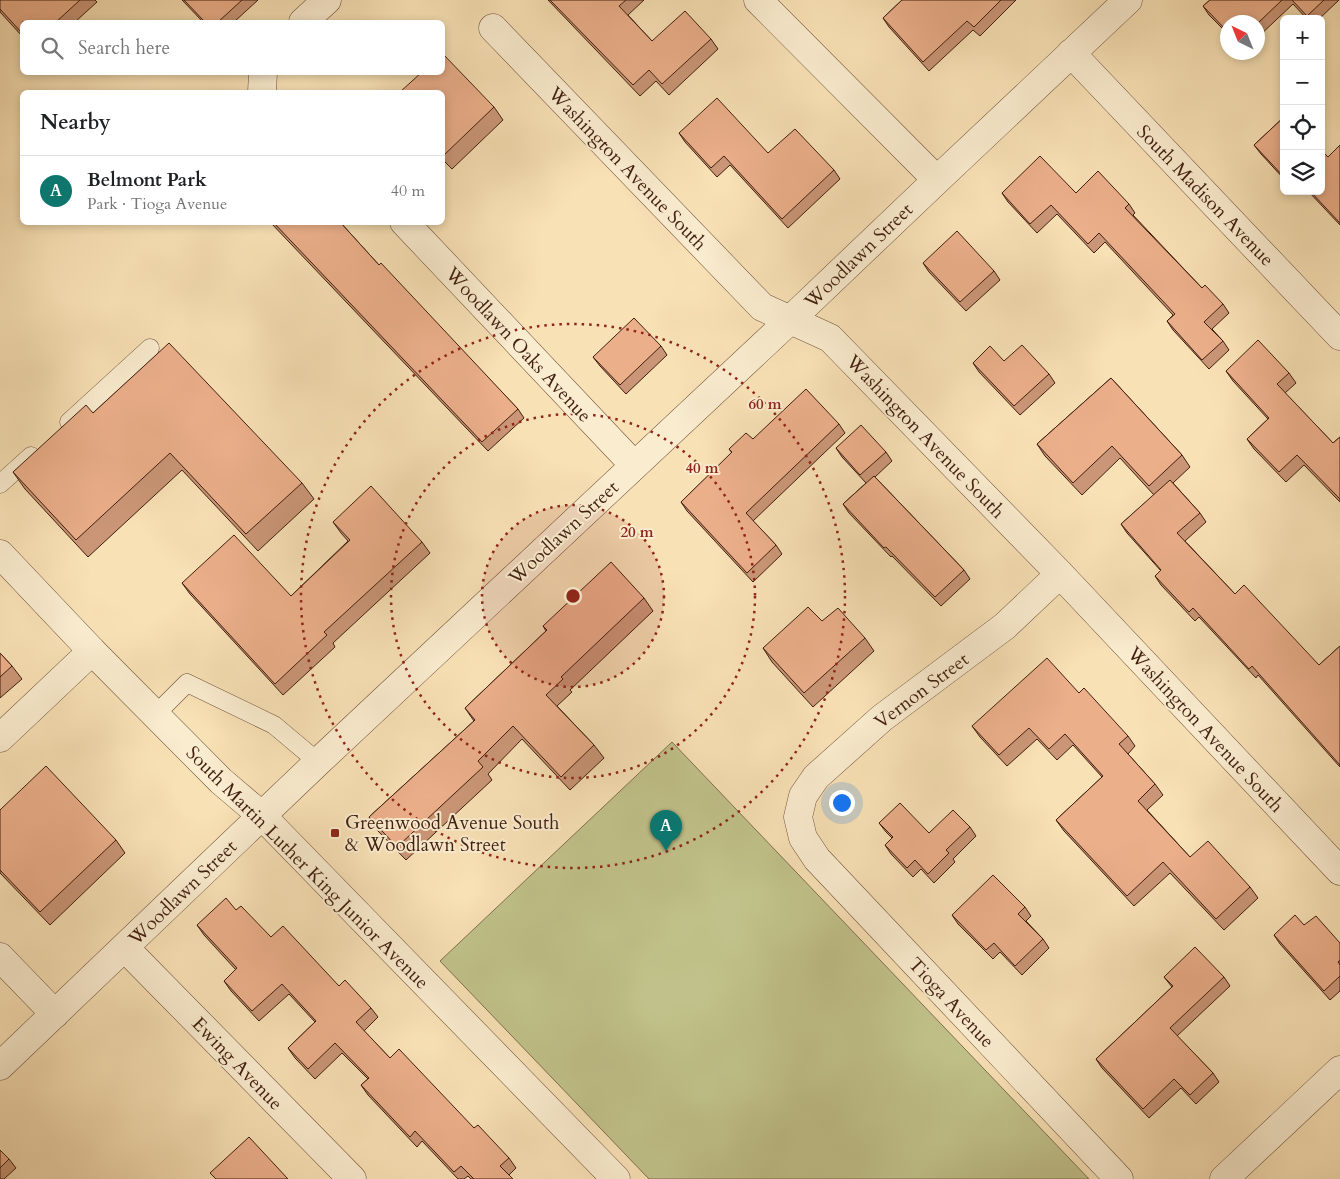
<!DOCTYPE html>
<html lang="en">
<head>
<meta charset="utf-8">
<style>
	body { margin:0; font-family:Cardo,serif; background:#f2f2f2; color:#202124 }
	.controls { position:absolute; right:15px; top:15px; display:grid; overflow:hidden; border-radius:8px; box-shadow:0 2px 8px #0003 }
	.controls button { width:45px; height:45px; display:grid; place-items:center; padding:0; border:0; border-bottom:1px solid #e0e0e0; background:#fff; color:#202124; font:25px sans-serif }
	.compass { position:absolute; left:1220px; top:15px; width:45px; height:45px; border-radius:50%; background:#fff; box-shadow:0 2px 8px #0003; rotate:317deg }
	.you { position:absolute; left:841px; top:802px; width:18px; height:18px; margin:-12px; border:4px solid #fff; border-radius:50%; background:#1a73e8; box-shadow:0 0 0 8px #1a73e833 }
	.badge { display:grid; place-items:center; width:32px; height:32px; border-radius:50%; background:#0f766e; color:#fff; font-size:16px; font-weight:700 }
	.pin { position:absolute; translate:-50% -41px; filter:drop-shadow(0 1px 2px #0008) }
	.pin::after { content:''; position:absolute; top:26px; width:18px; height:15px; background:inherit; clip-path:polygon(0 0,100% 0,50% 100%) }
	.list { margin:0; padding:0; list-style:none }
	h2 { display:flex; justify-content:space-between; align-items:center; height:65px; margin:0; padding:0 20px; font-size:21px }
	h2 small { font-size:16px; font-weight:400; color:#757577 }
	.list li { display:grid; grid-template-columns:32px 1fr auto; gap:15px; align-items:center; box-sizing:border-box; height:70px; padding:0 20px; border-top:1px solid #e0e0e0 }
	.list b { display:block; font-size:19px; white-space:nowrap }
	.list p { margin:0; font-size:16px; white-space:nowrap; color:#757577 }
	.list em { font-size:16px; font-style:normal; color:#757577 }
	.icon { flex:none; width:28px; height:28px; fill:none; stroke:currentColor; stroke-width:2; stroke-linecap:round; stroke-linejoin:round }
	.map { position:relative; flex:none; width:1340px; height:1179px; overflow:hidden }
	.search { position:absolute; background:#fff; box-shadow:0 2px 8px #0003; left:20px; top:20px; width:425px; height:55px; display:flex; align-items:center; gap:12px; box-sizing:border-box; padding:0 18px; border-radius:8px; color:#757577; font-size:19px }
	.panel { position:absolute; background:#fff; box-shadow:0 2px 8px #0003; left:20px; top:90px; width:425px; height:135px; border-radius:8px }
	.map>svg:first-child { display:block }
	.green { fill:#c1c28b; stroke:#80704e }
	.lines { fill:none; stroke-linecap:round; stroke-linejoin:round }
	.service-casing { stroke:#6e4f39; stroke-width:19 }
	.minor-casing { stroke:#6e4f39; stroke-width:29 }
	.tertiary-casing { stroke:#6e4f39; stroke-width:29 }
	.service { stroke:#faeccf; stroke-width:18 }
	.minor { stroke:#faeccf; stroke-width:28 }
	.tertiary { stroke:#faeccf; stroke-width:28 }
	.wall { fill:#ca9677; stroke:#401e10 }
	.building { fill:#ebaf8a; stroke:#401e10 }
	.ring { fill:none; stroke:#8f2418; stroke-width:2.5; stroke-dasharray:2.5 5 }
	.poi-dot { fill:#8f2418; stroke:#faeccf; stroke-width:2 }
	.labels { text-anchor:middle; stroke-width:4; stroke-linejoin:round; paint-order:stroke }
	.street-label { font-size:19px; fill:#401e10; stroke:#faeccf }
	.poi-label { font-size:19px; fill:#401e10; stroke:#faeccf; text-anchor:start }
	.centre { fill:#8f2418; stroke:#faeccf; stroke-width:2.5 }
	.ring-label { font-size:15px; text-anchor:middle; font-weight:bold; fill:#8f2418; stroke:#faeccf; stroke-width:4; stroke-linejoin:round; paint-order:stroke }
</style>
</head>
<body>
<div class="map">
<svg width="1340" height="1179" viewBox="0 0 1340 1179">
	<rect width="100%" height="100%" fill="#f8e1b5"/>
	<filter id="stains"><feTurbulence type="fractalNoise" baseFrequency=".004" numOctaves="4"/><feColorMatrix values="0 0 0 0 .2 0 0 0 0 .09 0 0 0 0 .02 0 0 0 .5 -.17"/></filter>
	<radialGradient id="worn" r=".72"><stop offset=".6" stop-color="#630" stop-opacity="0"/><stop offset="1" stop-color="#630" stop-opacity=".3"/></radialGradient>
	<path class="green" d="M672 742 1089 1179H649L440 961Z"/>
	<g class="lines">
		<g class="service-casing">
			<path id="service" d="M69 422 150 348
				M0 484 31 456
				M155 715 187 683 274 725 318 762"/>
		</g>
		<g class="minor-casing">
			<path id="minor" d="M758 0 937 180
				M303 22 327 0
				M493 28 762 307 830 338 1060 574 1340 871
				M1071 53 1340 336
				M262 92 263 72
				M404 222 634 465
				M1060 574 1005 626 882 718 816 777 803 796 798 817 803 838 817 859 1119 1179
				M0 738 92 651
				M125 948 352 1179
				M0 957 55 1014
				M0 1066 318 762 790 320 937 180 1128 0
				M1224 1179 1340 1070"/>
		</g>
		<g class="tertiary-casing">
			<path id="tertiary" d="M0 554 92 651 221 781 261 815 616 1179"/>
		</g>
		<use href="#service" class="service"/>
		<use href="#minor" class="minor"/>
		<use href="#tertiary" class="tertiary"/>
	</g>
	<path class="wall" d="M0 0H95L97 2 75 22H22V36L0 12Z
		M182 0H258L234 22H203Z
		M548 0H644L628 15 652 41 711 39 718 49 669 95 656 81 640 96Z
		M902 0H1016L980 36 973 30 929 71 889 27 883 18Z
		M1210 0H1339L1319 19H1307L1293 4 1258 37V22H1228V34L1209 15 1203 6Z
		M442 92 494 107 503 120 452 169 442 159Z
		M1284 117V179L1261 154 1254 145Z
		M679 133 768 153 834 170 840 179 788 228 730 165 717 177 685 142Z
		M1340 145V225L1308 191H1321L1328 157Z
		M1002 193H1076L1129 204 1135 213 1133 215 1202 288 1223 304 1229 313 1212 329 1223 341 1229 350 1209 369 1173 330 1167 321 1173 315 1105 242 1094 253 1057 214 1037 233 1008 202Z
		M270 222H340L379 265 518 409 524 418 488 451Z
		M923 263 994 271 1000 280 966 311 929 272Z
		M661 346 667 355 626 394 600 366 593 357Z
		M1004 361 1049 374 1055 383 1020 415 979 372 973 363Z
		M1226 371 1289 373 1296 383 1285 393 1333 443 1340 437V502L1304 465 1286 482 1254 449 1247 439 1268 419 1233 381Z
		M1111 378 1182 455 1190 467 1173 483 1200 513 1206 522 1185 541 1235 594 1319 665 1340 646V767L1258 675 1256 678 1199 617 1195 621 1161 585 1155 576 1161 571 1127 533 1121 524 1154 495 1120 458 1082 495 1045 456 1037 444Z
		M93 413 302 483 314 499 258 551 182 470 88 557 25 489 13 472Z
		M839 424 845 433 753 521 776 545 782 554 753 582 687 511 681 502 732 453 729 449 753 439Z
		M836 448 886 452 892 461 875 477 964 570 970 579 941 606 892 556 891 557 849 513 843 504 866 483 842 457Z
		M333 522 422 542 430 553 333 643 335 647 283 695 190 594 182 583 291 596 348 541 341 533Z
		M644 598 653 611 570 690 572 692 557 706 594 745 604 758 570 790 522 739 488 774 492 780 406 860 378 831 369 817 474 721 465 708 546 631 543 626Z
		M822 621 865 638 874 651 813 707 772 662 763 648Z
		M0 653 12 666 22 679 0 698Z
		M1079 693 1128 736 1135 746 1128 754 1155 784 1163 795 1147 810 1190 857 1250 887 1258 898 1224 930 1170 873 1134 906 1064 831 1056 820 1102 777 1073 745 1057 760 1037 739 1007 766 980 737 972 726Z
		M0 810 116 840 125 853 50 925 0 873Z
		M879 823 929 833 970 827 976 836 953 859 955 862 934 883 921 869 913 877 891 854 885 845 892 838 886 832Z
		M1025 907 1031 916 1026 921 1043 939 1049 948 1022 975 1000 952 993 959 958 924 952 915Z
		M236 910 271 937 339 986 371 1008 378 1017 364 1031 390 1058 509 1158 516 1168 509 1175 513 1179H471L468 1176 464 1179H458L422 1141 417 1147 368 1095 361 1085 368 1079 342 1053 315 1079 295 1058 288 1048 315 1022 289 994 259 1021 231 991 224 981 236 970 204 935 197 925Z
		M1304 925 1340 943V991L1330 1000 1280 944 1274 935Z
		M1164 977H1224L1230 986 1177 1036 1213 1073 1219 1082 1196 1104 1181 1088 1149 1118 1102 1068 1096 1059 1172 987Z
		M0 1150 9 1159 16 1168 4 1179H0Z"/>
	<path class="building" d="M0 0H80L56 22H22V33L0 9Z
		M184 0H242L218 22H205Z
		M550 0H626L619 6 652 41 685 11 711 39 662 84 649 70 633 85Z
		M902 0H1001L974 27 967 21 923 62 883 18Z
		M1210 0H1282L1258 23 1228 22V32L1203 6Z
		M1292 0H1324L1307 16Z
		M442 53 494 107 443 156 442 92H400L422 72H442Z
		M717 98 768 153 795 129 834 170 782 219 724 156 711 168 679 133Z
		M1284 117V177L1254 145Z
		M1340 145V223L1310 191H1321V150L1328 157Z
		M1040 156 1076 193 1098 171 1129 204 1125 208 1202 288 1205 285 1223 304 1204 322 1223 341 1202 360 1167 321 1175 314 1099 233 1088 244 1051 205 1030 224 1002 193Z
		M273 222H340L379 265 381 263 518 409 482 442Z
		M957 231 994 271 960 302 923 263Z
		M634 318 661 346 620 385 593 357Z
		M1258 340 1289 373 1277 384 1333 443 1340 437V499L1297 455 1279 472 1247 439 1269 418 1226 371Z
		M169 343 302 483 246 534 170 453 76 540 13 472 86 405 93 413Z
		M1022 345 1049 374 1014 406 973 363 990 346 1004 361Z
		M1111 378 1182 455 1149 486 1112 446 1073 483 1037 444Z
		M806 389 839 424 746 513 776 545 747 573 681 502 732 452 729 449 746 433 753 439Z
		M861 425 886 452 860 475 836 448Z
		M874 476 964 570 935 597 886 547 884 548 843 504Z
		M1170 480 1200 513 1177 533 1235 594 1244 585 1319 665 1340 646V765L1252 666 1249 669 1193 608 1189 612 1155 576 1161 570 1121 524Z
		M371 486 422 542 324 632 327 635 275 684 182 583 234 535 291 596 350 540 333 522Z
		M611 562 644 598 561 677 563 679 546 695 594 745 561 777 513 726 478 761 483 767 397 847 369 817 475 720 465 708 547 630 543 626Z
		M808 607 822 621 838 608 865 638 804 693 763 648Z
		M0 653 12 666 0 677Z
		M1047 658 1079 693 1084 688 1128 736 1119 744 1155 784 1138 801 1190 857 1208 841 1250 887 1216 919 1163 862 1127 896 1056 820 1103 776 1065 734 1049 749 1029 728 999 755 972 726Z
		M46 766 116 840 40 912 0 870V810Z
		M900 803 929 833 953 810 970 827 946 850 949 853 928 874 915 860 907 868 885 845 893 837 879 823Z
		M993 875 1025 907 1018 914 1043 939 1015 966 994 943 986 950 952 915Z
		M226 898 236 910 241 906 271 937 283 926 339 986 345 980 371 1008 356 1022 390 1058 399 1049 474 1128 478 1125 509 1158 500 1166 513 1179H474L461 1166 454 1172 415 1131 410 1137 361 1085 369 1078 335 1043 308 1069 288 1048 316 1021 282 984 252 1011 224 981 237 968 197 925Z
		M1295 915 1304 925 1316 916 1340 943V960L1338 962 1340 965V976L1324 991 1274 935Z
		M1195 947 1224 977 1170 1028 1213 1073 1190 1095 1174 1079 1143 1109 1096 1059 1173 986 1164 977Z
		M249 1137 288 1179H216L210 1173Z
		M0 1150 9 1159 0 1168Z"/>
	<circle cx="573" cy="596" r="91" fill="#8f2418" fill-opacity=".12"/>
	<g class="ring">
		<circle cx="573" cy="596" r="91"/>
		<circle cx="573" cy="596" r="182"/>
		<circle cx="573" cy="596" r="272"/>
	</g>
	<rect class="poi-dot" x="330" y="828" width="10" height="10" rx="2.5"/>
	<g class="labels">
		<g class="street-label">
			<text transform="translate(628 168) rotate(46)" y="7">Washington Avenue South</text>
			<text transform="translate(1206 195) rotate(46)" y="7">South Madison Avenue</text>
			<text transform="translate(858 255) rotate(-44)" y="7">Woodlawn Street</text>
			<text transform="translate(519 344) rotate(47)" y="7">Woodlawn Oaks Avenue</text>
			<text transform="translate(926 436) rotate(46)" y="7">Washington Avenue South</text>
			<text transform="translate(563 532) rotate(-43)" y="7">Woodlawn Street</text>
			<text transform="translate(921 690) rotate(-37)" y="7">Vernon Street</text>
			<text transform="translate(1206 729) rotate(47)" y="7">Washington Avenue South</text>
			<text transform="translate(308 867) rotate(45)" y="7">South Martin Luther King Junior Avenue</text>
			<text transform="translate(182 892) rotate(-44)" y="7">Woodlawn Street</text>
			<text transform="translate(952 1002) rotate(47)" y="7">Tioga Avenue</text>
			<text transform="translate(238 1063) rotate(46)" y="7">Ewing Avenue</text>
		</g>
		<g class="poi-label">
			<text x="345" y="829">Greenwood Avenue South<tspan x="345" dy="22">&amp; Woodlawn Street</tspan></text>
		</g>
	</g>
	<circle cx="573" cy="596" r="8" class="centre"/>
	<g class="ring-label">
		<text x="765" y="409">60 m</text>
		<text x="702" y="473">40 m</text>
		<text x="637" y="537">20 m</text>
	</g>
	<rect width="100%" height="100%" filter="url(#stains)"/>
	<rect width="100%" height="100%" fill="url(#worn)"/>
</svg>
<div class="controls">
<button>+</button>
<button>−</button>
<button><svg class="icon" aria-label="locate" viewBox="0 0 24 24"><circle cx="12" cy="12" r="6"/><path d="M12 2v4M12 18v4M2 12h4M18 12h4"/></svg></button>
<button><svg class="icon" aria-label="layers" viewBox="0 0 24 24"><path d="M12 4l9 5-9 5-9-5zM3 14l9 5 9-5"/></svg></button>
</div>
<svg class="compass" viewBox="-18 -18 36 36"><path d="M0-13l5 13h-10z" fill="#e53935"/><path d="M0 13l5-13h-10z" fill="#757577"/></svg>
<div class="you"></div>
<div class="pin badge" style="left:666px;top:851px">A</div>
<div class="search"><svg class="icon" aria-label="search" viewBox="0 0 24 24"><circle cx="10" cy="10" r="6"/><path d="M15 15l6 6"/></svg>Search here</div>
<section class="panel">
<h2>Nearby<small></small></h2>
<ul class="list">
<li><span class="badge">A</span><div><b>Belmont Park</b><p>Park · Tioga Avenue</p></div><em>40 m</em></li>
</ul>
</section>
</div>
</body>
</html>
